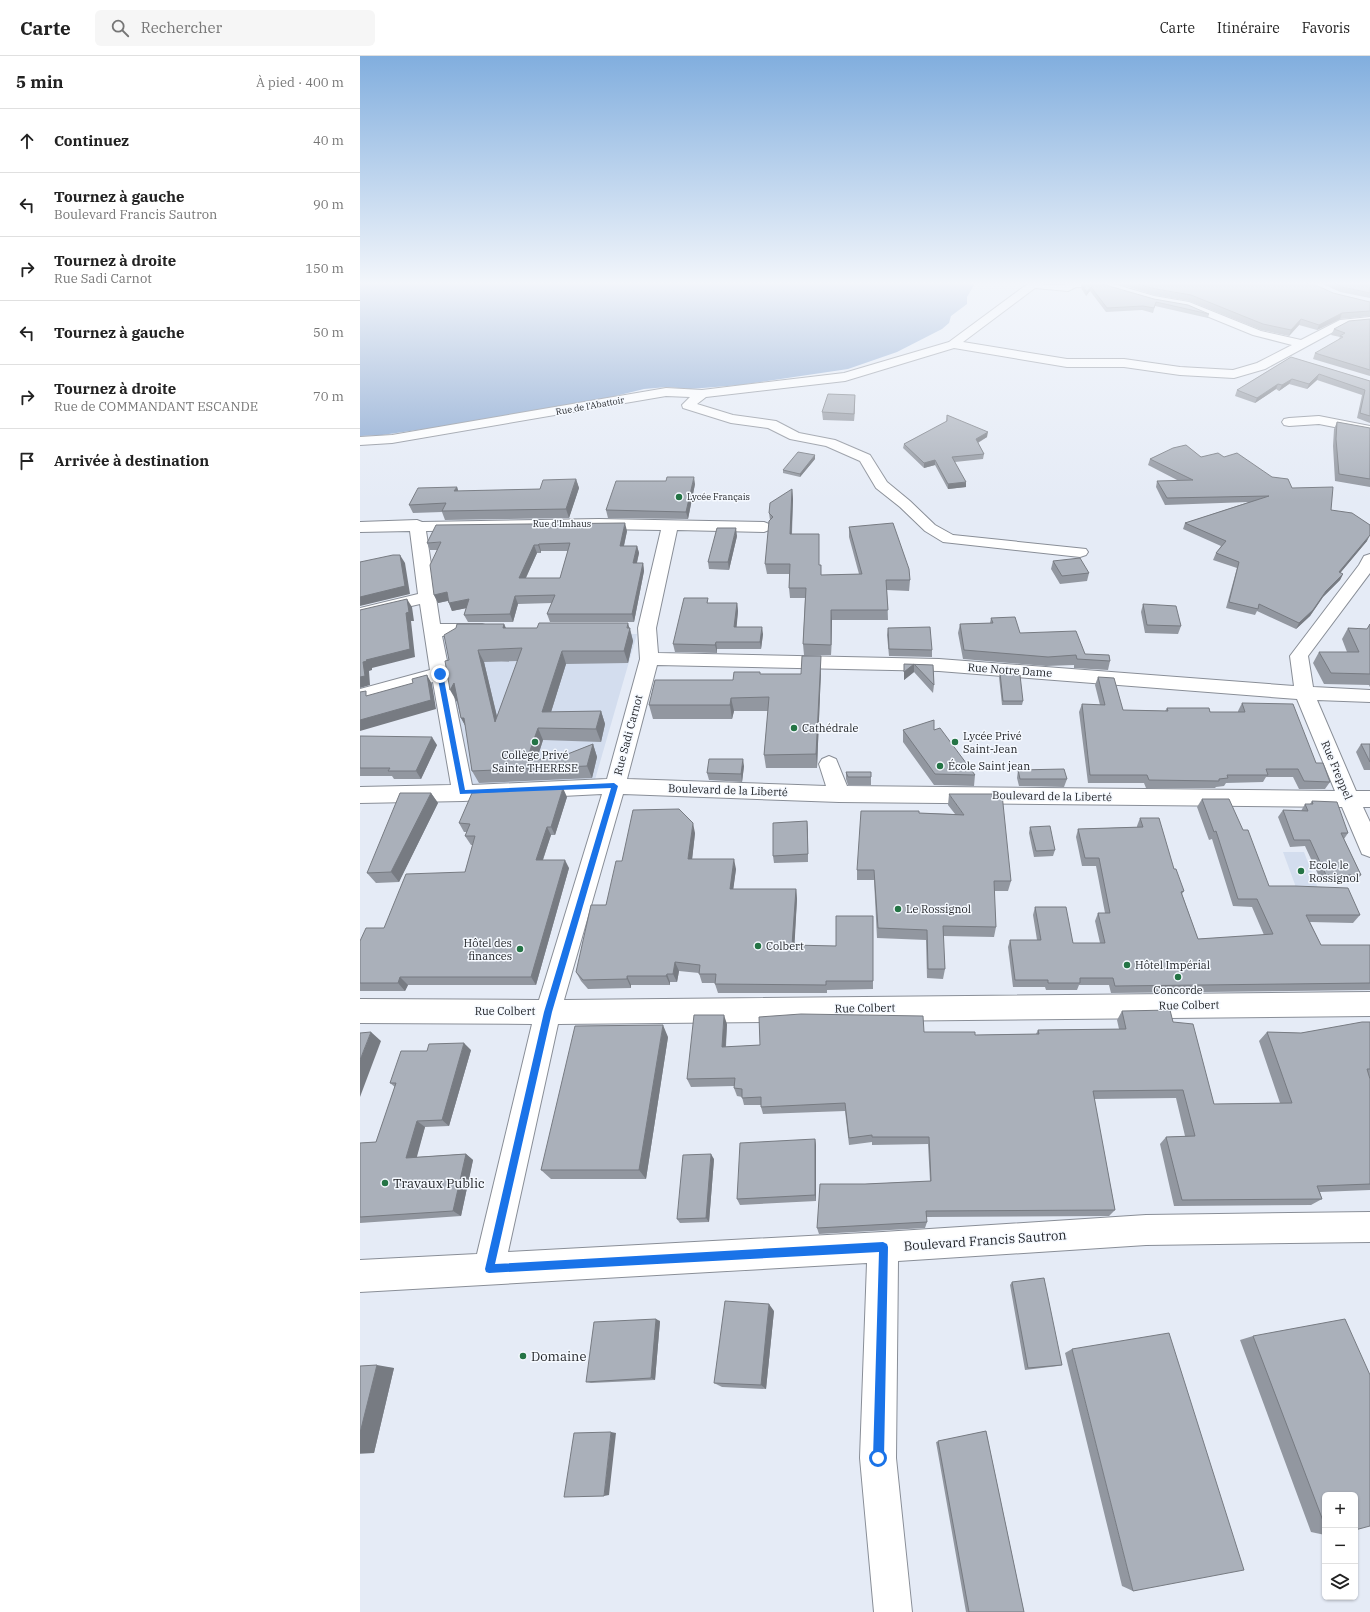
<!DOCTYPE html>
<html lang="fr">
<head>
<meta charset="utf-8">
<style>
	body { margin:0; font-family:"IBM Plex Serif",serif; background:#f6f6f6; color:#222 }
	.controls { position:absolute; right:12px; bottom:12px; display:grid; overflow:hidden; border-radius:6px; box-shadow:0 1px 3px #0004 }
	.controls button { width:36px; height:36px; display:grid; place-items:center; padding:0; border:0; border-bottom:1px solid #e0e0e0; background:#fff; color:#222; font:20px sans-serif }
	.stop { position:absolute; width:12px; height:12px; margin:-9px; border:3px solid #1a73e8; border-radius:50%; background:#fff }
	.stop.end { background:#1a73e8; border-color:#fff; box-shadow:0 1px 4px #0008 }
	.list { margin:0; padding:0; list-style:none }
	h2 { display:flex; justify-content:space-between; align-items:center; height:52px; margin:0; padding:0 16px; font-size:17px }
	h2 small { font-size:13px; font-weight:400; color:#767676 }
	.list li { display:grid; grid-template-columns:26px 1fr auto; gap:12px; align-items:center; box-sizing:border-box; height:64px; padding:0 16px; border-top:1px solid #e0e0e0 }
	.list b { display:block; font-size:15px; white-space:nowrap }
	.list p { margin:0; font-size:13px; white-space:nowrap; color:#767676 }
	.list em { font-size:13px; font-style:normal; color:#767676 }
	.icon { flex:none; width:22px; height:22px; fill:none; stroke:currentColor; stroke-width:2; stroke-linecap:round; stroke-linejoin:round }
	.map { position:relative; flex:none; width:1010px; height:1556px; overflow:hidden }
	header { display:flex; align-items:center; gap:24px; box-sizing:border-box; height:56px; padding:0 20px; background:#fff; border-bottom:1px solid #e0e0e0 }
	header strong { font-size:19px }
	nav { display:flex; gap:22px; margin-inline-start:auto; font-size:14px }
	.search { width:280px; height:36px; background:#f6f6f6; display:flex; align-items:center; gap:10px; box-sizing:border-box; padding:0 14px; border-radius:6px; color:#767676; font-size:15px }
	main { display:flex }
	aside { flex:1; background:#fff }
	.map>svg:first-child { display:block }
	.built { fill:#d3ddee }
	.water { fill:#86a5cf }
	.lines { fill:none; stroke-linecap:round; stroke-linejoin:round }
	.minor-casing { stroke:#898e97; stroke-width:2 }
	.minor { fill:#fff; fill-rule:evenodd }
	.wall { fill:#9297a0; fill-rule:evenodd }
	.shaded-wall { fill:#777b82 }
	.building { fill:#aab0ba; stroke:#777b82; fill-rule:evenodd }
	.route { fill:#1a73e8 }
	.poi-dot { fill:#247445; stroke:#f5f9ff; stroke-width:1.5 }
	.labels { text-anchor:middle; stroke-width:3; stroke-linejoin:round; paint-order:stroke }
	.far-street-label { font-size:9px; fill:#1e2024; stroke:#f5f9ff }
	.far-poi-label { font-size:9px; fill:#1e2024; stroke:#f5f9ff; text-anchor:start }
	.street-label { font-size:11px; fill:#1e2024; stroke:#f5f9ff }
	.poi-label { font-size:11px; fill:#1e2024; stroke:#f5f9ff; text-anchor:start }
	.near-poi-label { font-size:13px; fill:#1e2024; stroke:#f5f9ff; text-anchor:start }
	.near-street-label { font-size:13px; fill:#1e2024; stroke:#f5f9ff }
</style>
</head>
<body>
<header>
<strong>Carte</strong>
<div class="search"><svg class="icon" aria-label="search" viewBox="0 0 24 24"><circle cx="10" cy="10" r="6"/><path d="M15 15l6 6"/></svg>Rechercher</div>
<nav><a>Carte</a><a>Itinéraire</a><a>Favoris</a></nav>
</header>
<main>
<aside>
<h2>5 min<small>À pied · 400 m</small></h2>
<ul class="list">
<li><svg class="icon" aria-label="ahead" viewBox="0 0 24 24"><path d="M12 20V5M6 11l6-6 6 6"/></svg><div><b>Continuez</b></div><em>40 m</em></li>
<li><svg class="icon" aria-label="left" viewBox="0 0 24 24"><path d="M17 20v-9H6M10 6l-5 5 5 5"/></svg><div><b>Tournez à gauche</b><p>Boulevard Francis Sautron</p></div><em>90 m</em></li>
<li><svg class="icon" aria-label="right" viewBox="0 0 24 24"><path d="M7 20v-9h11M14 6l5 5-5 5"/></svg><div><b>Tournez à droite</b><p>Rue Sadi Carnot</p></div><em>150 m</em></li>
<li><svg class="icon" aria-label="left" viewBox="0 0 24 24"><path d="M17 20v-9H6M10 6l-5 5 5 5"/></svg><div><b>Tournez à gauche</b></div><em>50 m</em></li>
<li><svg class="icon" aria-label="right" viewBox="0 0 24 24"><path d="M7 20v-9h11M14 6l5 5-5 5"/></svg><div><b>Tournez à droite</b><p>Rue de COMMANDANT ESCANDE</p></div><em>70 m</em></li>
<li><svg class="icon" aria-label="arrive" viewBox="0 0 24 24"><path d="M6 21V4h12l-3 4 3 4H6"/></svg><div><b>Arrivée à destination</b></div></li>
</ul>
</aside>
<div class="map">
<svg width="1010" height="1556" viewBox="0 0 1010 1556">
	<rect width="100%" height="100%" fill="#e5ebf6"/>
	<path class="built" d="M277 578 232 734 112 731 81 580Z
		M923 796H944L959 835 937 834Z"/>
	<path class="water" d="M0 227H614V229L607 241V248L591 260 589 267 582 273 537 296 488 313 380 329 330 333 307 331 284 333 239 344 121 365 22 379 0 380Z"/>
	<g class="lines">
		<g class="minor-casing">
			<path id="minor" d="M669 227C679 227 701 232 708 227H750L794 240 829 246 901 275 941 284 980 264 1010 261V267L986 269 905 313 874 322 820 319 764 311H707L594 292 485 325 346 341 337 348 373 359 416 365 439 377 475 384 510 399 527 426 550 445 575 469 593 479 726 493 728 496 726 499 720 501 583 486 565 475 540 451 516 432 500 405 466 390 430 383 408 372 371 367 323 352 322 349 330 341 306 340 32 387 0 389V381L32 379 306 332 342 334 484 317 589 286ZM716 231H741L793 246 827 252 893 279 932 289 897 307 873 314 820 311 764 303H707L603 286 675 232 708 235Z
				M959 360 1010 370V378L959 368 929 370 924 369 922 366 924 363 929 362Z
				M239 463 404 466 409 468 412 471 409 474 404 476 317 474 296 572 298 597 579 603 934 630 930 600 999 509 1004 500 1010 498V517L948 600 953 631 1010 634V646L957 644 996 735H1010V751H1003L1010 766V801L1002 798 982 751 479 746 263 738 204 944 1010 936V960L198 968 148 1196 523 1176 786 1159 1010 1156V1186L786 1189 538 1205 536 1402 552 1556H514L500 1402 507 1207 0 1236V1204L117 1198 172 968 0 967V943L179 944 242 738 103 745 0 747V731L91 729 73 626 0 645V633L70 614 60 548 0 562V552L58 538 50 475 0 476V466L57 464 62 466ZM239 473 301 474 278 572 280 603 247 723 112 729 82 580H122L128 578 131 574 128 570 122 568H80L66 475ZM297 609 579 615 937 643 975 735 487 730 476 703 469 700 462 703 459 708 466 730 267 723Z"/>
		</g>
		<use href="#minor" class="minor"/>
	</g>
	<path class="wall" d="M756 227H945L973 237 1010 246V260L980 263 957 274 939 269 929 280 901 274 829 245 794 239Z
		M960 227H1010V242L980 236 965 229Z
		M721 228 794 243 849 258 848 262 795 250 793 257 782 254 746 256 730 235 726 240 721 232Z
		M1010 263V320L953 303 955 297 978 284 980 281 971 279 974 273Z
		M931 301 1010 325V367L997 362 1002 339 957 324 947 333 929 328 919 335 916 333 895 347 875 340 877 334Z
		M495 339 494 365 463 364 462 356Z
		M587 359 627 381 618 387 624 398 623 403 595 406 606 431 588 433 575 409 564 412 543 392 544 388 586 366Z
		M977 366 1010 372V431L975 425 973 390 974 373Z
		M841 401H864L912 421 971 454 1007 485 980 517 983 518 980 524 963 541 950 560 936 573 897 555 895 559 866 552 877 512 853 504 856 497 861 490 823 473 825 467 889 446 805 449 796 431 797 425H819L788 409 790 403Z
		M455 403 440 421 423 417V414Z
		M216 423 219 432 209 462 85 464 82 456 53 457 49 449 97 431 98 435 180 433Z
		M306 425 335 428 328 463 248 462 246 454Z
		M432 433 433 443 432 478H459V509L461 519 499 518 489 481V471L550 524 549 535 527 534 528 564H472L471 599H444L443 588 445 542H430L429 532V518H407L405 508 410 464 409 457Z
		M267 475 264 490H277L279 497 277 507H283L284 515 274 566H190L187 558 192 547 158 548 153 566H108L104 559 106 552 92 555 88 545 78 547 74 539 77 494H70L67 487ZM181 495H208L200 522H166L177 497H181Z
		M377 480 369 514 349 513 348 506Z
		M693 505 729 517 727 525 700 528 691 513Z
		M349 547H377L378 555 376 571 403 578 401 593H357V597L315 596 313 588Z
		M783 548 821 570 818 578 785 577 781 556Z
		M631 562 660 577 725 598 750 605 748 614 714 612V609L686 610 603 603 598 577 600 568 630 567Z
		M144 568 146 572H270L273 585 268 607 206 608 191 656 241 655 245 668 241 686 183 684 177 703H195L233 688 237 701 232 722 119 727 112 715 106 671 101 662 97 646 89 604ZM158 605 137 660 124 606Z
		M1010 568V631L1009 629 964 628 953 607 959 596H987L982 583 988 572 1007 573Z
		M528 572 572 594V601L529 600 527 579Z
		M544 608 573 609 574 629 573 637 554 616 544 624Z
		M461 614 457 712H406L404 699 408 655H374L372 663H293L289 649 400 616V618H441Z
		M640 617 663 645 662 649H642L639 621Z
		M738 621 763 654 805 655 807 652 850 656H878V655L882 647 956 707 970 726 965 733H939L933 721H906L903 726 866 727 864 730 856 731 855 732H786L784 727H728L719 656 722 648 740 649 735 629Z
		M543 674H574L615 719 614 730 574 729 543 686Z
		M0 680 77 689 61 723H34L32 720H0Z
		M1001 688H1010V714H1004L996 696Z
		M384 710 382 726 349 724 347 717Z
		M658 714 707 723 704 731 659 730 657 722Z
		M486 716H511V729H488L486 723Z
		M71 737 78 747 39 826 16 827 7 817Z
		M589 738 651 825 648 835H634L636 871 634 881 583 880 585 913 583 923 567 922 566 884 517 882 514 824H497V814L559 757 595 758 588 749Z
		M207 741 195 779H191L183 804 209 812 176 929H48L45 935H0V885L24 872 105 816 113 789H111L105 780 107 776H104L99 767Z
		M842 743 909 830 1000 859 993 867 950 866 961 889H1010V934L751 937 749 929H719L717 934H686L685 931H653L648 891 650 884H677L673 859 675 851 713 887H740L735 865 738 857H745L736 810H722L716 781 718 773 777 771V770L780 762 814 813 824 835 822 838 838 883 904 879 892 851 873 850 852 783 849 784 837 751Z
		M952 745 988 777 984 783 1001 819 996 825H961L945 790 930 791 918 761 923 754 941 755 945 748H950Z
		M670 771 695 794 693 800 674 801 669 777Z
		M448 773V806L414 807 413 800Z
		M335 777 332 803 376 813 373 833H436L437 843 434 889 513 925V933L467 934V937H358L355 928V927H342L339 917 319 915 317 926H310V929H271V932L228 933 221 925 216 916 246 849 262 805Z
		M762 955 813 966 854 1048 920 1047 899 985 907 976 941 977 1010 966V1022H1009L1010 1023V1134L960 1136 962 1143 951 1149 814 1150 800 1088 806 1081 825 1080 816 1042 734 1043 755 1154 749 1160 566 1161 567 1166 565 1172 459 1178 457 1172 505 1128 570 1125 568 1088 512 1089V1086L489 1089 485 1055 403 1058 401 1051V1049H384L382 1041 377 1040 374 1032V1030L331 1031 327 1023 367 968 366 991 400 989 564 976 615 979 676 978 678 974 759 973 757 964Z
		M308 981 286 1123H191L181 1114Z
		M111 994 89 1070 65 1071 56 1101 106 1098 113 1104 101 1160 0 1167V1087L16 1086 35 1031 30 1027Z
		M455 1083 456 1090V1145L380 1149 377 1143Z
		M354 1103 349 1166 320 1167 317 1163Z
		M652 1226 702 1309 698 1310 665 1314 650 1229Z
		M414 1255 406 1333 362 1331 354 1327Z
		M300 1265 295 1324 231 1327 226 1326Z
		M893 1280 965 1439V1479L951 1476 880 1284Z
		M712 1293 773 1535 762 1530 705 1297Z
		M0 1310 34 1312 14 1397 0 1398Z
		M626 1375 664 1556H606L576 1386Z"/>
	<path class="shaded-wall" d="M731 231 730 235 726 240 727 236Z
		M982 257 980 263 957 274 959 269Z
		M941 263 939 269 929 280 931 274Z
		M959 318 957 324 947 333 949 328Z
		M932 323 929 328 919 335 922 329Z
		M918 328 916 333 895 347 897 342Z
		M495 339V346L494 365V358Z
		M628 376 627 381 615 388 616 383Z
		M455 399V403L440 421V418Z
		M575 404V409L564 412V407Z
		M334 421 335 428 328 463 326 456Z
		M216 423 219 432 209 462 206 453Z
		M606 426V431L588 433V428Z
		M97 431 100 440 94 435Z
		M432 433 433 443 431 489 430 478Z
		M265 467 267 475 262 498 260 490Z
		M376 472 377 480 369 514 368 506Z
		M1010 479 1007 485 976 522 979 516Z
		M179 488 181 495V497L178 489Z
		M174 489 177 497 162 530 159 522Z
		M277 490 279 497 275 514 273 507Z
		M40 499 45 507 50 538 0 550V541Z
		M283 507 284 515 274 566 272 558Z
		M983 518 980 524 963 541 950 560 936 573 939 567 966 535Z
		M87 536 91 544 78 547 74 539Z
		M155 540 158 548 153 566 150 558Z
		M47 543 52 551 54 565H51L55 601 12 612V614L9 615 10 629 0 632V621L3 606 46 557Z
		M109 543 112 551 92 555 89 547Z
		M377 547 378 555 376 578 374 571Z
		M471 554 472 564 471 599Z
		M268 567 273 585 268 607 264 595Z
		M144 568 149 580 143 572Z
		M402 571 403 578 401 593 400 586Z
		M356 586 357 593V597L355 589Z
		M118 594 124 606 141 678 135 666Z
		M202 595 206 608 187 669 182 656Z
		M461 600V614L457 712 456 698Z
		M554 608V616L544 624V616Z
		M67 619 72 628 76 653 0 675V664Z
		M94 627 100 640 97 646 90 634Z
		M371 642 374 655 372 663 370 649Z
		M241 655 245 668 241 686 236 673Z
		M101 662H104L108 675Z
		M178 672 183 684 174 712 167 703Z
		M72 681 77 689 61 723 56 715Z
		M233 688 237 701 232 722 227 710Z
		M383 703 384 710 382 726 381 718Z
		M203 732 207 741 195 779 191 771Z
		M71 737 78 747 39 826 31 816Z
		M447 765 448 773V806V798Z
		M333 767 335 777 331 813 328 803Z
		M187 771 191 779 180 812 176 804Z
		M374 803 376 813 372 843 370 833Z
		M205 804 209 812 176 929 171 921Z
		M436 833 437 843 434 898 432 889Z
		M315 906 319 915 317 926 313 918Z
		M307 918 310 926V929L306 920Z
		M267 920 271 929V932L267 923Z
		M40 921 48 929 45 935 38 927Z
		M364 959 367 968 365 999 362 991Z
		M303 969 308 981 286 1123 279 1114Z
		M11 976 21 985 0 1041V1004Z
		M104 987 111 994 89 1070 82 1064Z
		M57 1065 65 1071 55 1108 46 1102Z
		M455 1083 456 1090V1145L455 1139Z
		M106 1098 113 1104 101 1160 93 1155Z
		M351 1098 354 1103 349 1166 346 1162Z
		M409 1248 414 1255 406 1333 401 1329Z
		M296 1263 300 1265 295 1324 291 1322Z
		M17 1309 34 1312 14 1397H0V1377Z
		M251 1376 256 1377 249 1439 244 1440Z"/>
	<path class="building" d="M774 227H945L958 230 973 237 1010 246V255L982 257 959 269 941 263 931 274 903 268 831 239 796 233Z
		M975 227H1010V237L982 231Z
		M721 228H742L794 243 828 249 849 258 796 246 794 252 783 250 747 252 731 231 727 236Z
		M1010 263V314L955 297 983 281 980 280 985 277 974 273 989 265Z
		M931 301 1010 325V360L1000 357 1005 334 959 318 949 328 932 323 922 329 918 328 897 342 877 334Z
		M468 338 495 339 494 358 462 356Z
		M587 359 628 376 616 383 624 398 592 401 606 426 588 428 575 404 564 407 544 388 587 365Z
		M977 366 1010 372V423L979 418 976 383Z
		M826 389 841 401 858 397 864 401 877 397 912 421 928 423 932 432 973 431 971 454 992 457 1010 469V479L979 516 983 518 966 535 953 554 939 567 899 548 898 553 869 546 879 506 856 497 866 485 825 467 909 440 807 442 797 425 833 424 790 403 813 392Z
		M438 396 455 399 440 418 423 414Z
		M307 421H334L326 456 246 454 256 425H306Z
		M216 423 206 453 82 455 86 447 49 449 58 432 97 431 94 435 180 433 183 424Z
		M432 433 430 478H459V509H461V519L502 518 489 471 533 467 549 513 550 524H526L528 554H471V589L443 588 446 532H429L430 508H405L409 465 413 461 409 457 410 447Z
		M265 467 260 490H277L273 507H283L272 558H187L195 539 155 540 150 558 104 559 109 543 89 547 87 536 74 539 70 509 81 486 67 487 76 469ZM210 487 200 522H159L174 489H178L179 488Z
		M357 472H376L368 506H348Z
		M33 499H40L45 530 0 541V506Z
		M720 502 729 517 702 520 693 505Z
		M324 542H348L347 547H377L374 571H402L400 586H356L355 589 313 588Z
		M47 543 49 556 46 557 50 593 6 604 7 605 3 606 5 620 0 621V554Z
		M783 548 816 550 821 570 787 569Z
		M655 561 660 577 716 575 725 598 749 599 750 605 717 603 716 599 688 601 604 594 600 568 633 567 631 562Z
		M179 567H268L267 572H270L264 595H202L182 656 241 655 236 673 178 672 167 703H195L233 688 227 710 112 715 104 662H101L94 627 90 634 85 605 89 604 84 579 96 572 97 568H144L143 572H177ZM162 592 135 666 118 594Z
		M1010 568V618L971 617 959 596H999L988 572 1007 573Z
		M570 571 572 594 529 593 528 572Z
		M442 600H461L456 698 404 699 409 641 371 642 370 649H289L295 624H373L374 616H400V618H441Z
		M544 608 573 609 574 629 554 608 544 616Z
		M640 617 660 619 663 645H643Z
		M67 619 71 644 0 664V636L6 635V640L53 627 52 623Z
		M738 621 754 622 763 654 808 655 807 652H849L850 656H885L882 647 933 648 956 707H963L970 726 944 725 938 713H906L908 719H867L868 722 859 723V725L789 724 787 719H730L722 648 745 649Z
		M574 664V674L580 672 615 719 575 718 543 674Z
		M0 680 72 681 56 715H28L30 712H0Z
		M1001 688H1010V706Z
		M349 703H383L381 718 347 717Z
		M704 713 707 723H660L658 714Z
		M486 716H511V721H488Z
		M203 732 191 771H187L176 804H205L171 921H40L38 927H0V885L6 872H24L46 818 105 816 115 780H105L110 768 99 767 112 737Z
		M40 737H71L31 816 7 817Z
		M589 738H642L651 825H634L636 871 583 870 585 913H568L567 874 518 872 514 814H497L501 755H559V757L604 759Z
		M842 743H869L883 774H888L909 830H935L988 832 1000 859H946L961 889H1010V927L755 930 753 922H720V927H688V924H655L650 884H681L675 851H706L713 887H745L738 857H750L739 802H725L718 773 783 771 780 762H799L814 813H816L824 835 821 836 838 883 913 878 897 843H878L856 775 854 776Z
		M952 745 977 746 988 777H981L1001 819H966L950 784H934L923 754 948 755 945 748H953Z
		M319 753 333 767 328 803H374L370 833H436L432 889 476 890V860H513V925H466V929L355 928 356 918H339L340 909 315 906 313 918H307L306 920H267V923L223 924 216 916 231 849H246L256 805H262L273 754Z
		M447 765 448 798 413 800V767Z
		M690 770 695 794 676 795 670 771Z
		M810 954 813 966 833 968 854 1048 932 1047 907 976 941 977 1002 966H1010V1013H1007L1010 1023V1128L957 1130 962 1143 822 1144 806 1081 835 1080 823 1034 733 1035 755 1154 566 1155 567 1166 457 1172 460 1128H505L571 1125 569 1081H512V1079L489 1082 485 1047 401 1051V1041L382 1042V1033L374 1032 375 1022 327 1023 334 959H364L362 991 400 989 399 961 441 958 563 960 564 976H615V979L679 978 678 974 766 973 762 955Z
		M303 969 279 1114H181L215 970Z
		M11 976 0 1004V977Z
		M104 987 82 1064 57 1065 46 1102 106 1098 93 1155 0 1161V1087L16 1086 36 1027H30L41 995H67L69 988Z
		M455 1083V1139L377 1143 380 1087Z
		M351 1098 346 1162 317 1163 323 1099Z
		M684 1222 702 1309 668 1312 652 1226Z
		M365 1245 409 1248 401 1329 354 1327Z
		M296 1263 291 1322 226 1326 234 1266Z
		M985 1263 1010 1319V1470L995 1474V1439H965V1470L893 1280Z
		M809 1277 884 1514 773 1535 712 1293Z
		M17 1309 0 1377V1310Z
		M626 1375 664 1556H609L578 1385Z
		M251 1376 244 1440 204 1441 214 1377Z"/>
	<linearGradient id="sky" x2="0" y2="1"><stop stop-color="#81aede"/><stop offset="0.51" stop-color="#f3f6fb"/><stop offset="1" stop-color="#f3f6fb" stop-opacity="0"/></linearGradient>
	<rect width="1010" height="445" fill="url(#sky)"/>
	<path class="route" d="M80 616 83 618 105 734 254 727 258 730 192 956 135 1208 523 1186 527 1188 528 1191 524 1402 522 1406 518 1407 515 1406 513 1402 519 1196 129 1217 126 1216 125 1213 184 956 251 732 100 738 77 618Z"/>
	<g class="poi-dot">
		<circle cx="319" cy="441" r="4"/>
		<circle cx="434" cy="672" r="4"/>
		<circle cx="175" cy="686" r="4"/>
		<circle cx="595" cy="686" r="4"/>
		<circle cx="580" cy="710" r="4"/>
		<circle cx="941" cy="815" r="4"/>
		<circle cx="538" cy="853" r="4"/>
		<circle cx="398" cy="890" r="4"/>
		<circle cx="160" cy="893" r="4"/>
		<circle cx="767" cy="909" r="4"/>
		<circle cx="818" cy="921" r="4"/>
		<circle cx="25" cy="1127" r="4"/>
		<circle cx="163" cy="1300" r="4"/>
	</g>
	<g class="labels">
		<g class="far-street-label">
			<text transform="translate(230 350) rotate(-10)" y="3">Rue de l'Abattoir</text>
			<text x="202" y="471">Rue d'Imhaus</text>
		</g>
		<g class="far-poi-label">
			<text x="327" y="444">Lycée Français</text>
		</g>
		<g class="street-label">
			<text transform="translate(650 614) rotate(4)" y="4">Rue Notre Dame</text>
			<text transform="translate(268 679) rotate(-75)" y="4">Rue Sadi Carnot</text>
			<text transform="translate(977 714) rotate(67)" y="4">Rue Freppel</text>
			<text transform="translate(368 734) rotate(2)" y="4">Boulevard de la Liberté</text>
			<text transform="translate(692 740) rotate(1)" y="4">Boulevard de la Liberté</text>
			<text transform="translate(829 949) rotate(-1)" y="4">Rue Colbert</text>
			<text transform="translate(505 952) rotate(-1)" y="4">Rue Colbert</text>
			<text x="145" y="959">Rue Colbert</text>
		</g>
		<g class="poi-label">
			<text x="442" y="676">Cathédrale</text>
			<text x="603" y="684">Lycée Privé<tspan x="603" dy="13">Saint-Jean</tspan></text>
			<text x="175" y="703" text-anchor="middle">Collège Privé<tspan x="175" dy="13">Sainte THERESE</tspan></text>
			<text x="588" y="714">École Saint jean</text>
			<text x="949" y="813">Ecole le<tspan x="949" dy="13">Rossignol</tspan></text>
			<text x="546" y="857">Le Rossignol</text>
			<text x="152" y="891" text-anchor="end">Hôtel des<tspan x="152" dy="13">finances</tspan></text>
			<text x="406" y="894">Colbert</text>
			<text x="775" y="913">Hôtel Impérial</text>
			<text x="818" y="938" text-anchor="middle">Concorde</text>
		</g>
		<g class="near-poi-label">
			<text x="33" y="1132">Travaux Public</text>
			<text x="171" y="1305">Domaine</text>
		</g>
		<g class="near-street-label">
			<text transform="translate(625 1184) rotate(-4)" y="5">Boulevard Francis Sautron</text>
		</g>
	</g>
</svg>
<div class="controls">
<button>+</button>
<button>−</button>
<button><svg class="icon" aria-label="layers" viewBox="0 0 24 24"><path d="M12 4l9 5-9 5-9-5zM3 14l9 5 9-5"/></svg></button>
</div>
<div class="stop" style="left:518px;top:1402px"></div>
<div class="stop end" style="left:80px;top:618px"></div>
</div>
</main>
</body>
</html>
